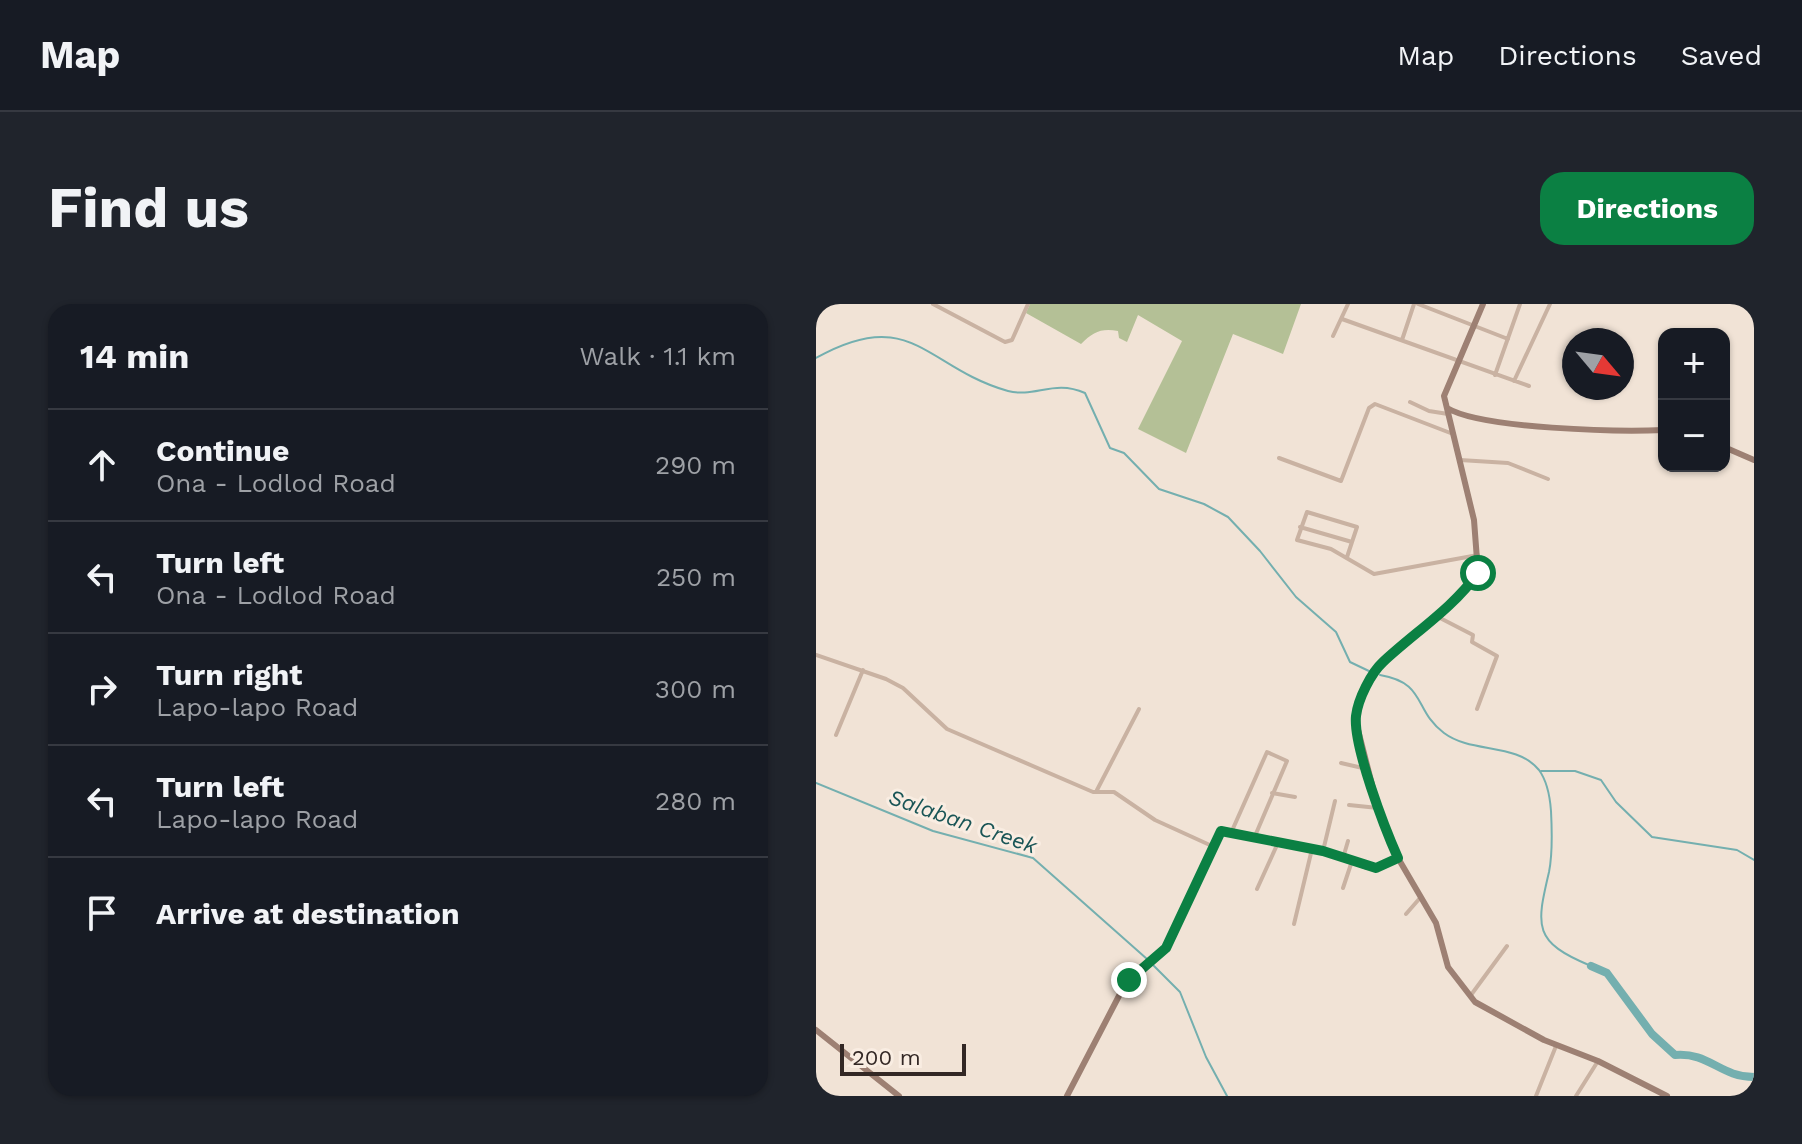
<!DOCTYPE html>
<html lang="en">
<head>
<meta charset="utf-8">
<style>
	body { margin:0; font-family:"Work Sans",sans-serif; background:#20242c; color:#f1f3f6 }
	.controls { position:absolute; right:24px; top:24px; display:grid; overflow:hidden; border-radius:16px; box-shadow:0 2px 6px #0004 }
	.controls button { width:72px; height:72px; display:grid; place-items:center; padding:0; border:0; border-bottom:2px solid #363941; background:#171b24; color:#f1f3f6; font:40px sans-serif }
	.compass { position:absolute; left:746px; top:24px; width:72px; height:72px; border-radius:50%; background:#171b24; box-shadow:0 2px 6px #0004; rotate:119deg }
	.scale { position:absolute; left:24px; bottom:20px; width:126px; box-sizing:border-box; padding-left:8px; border:4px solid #332825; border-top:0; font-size:22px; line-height:28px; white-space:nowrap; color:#332825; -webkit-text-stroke:6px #f9ede2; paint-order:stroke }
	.stop { position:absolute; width:24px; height:24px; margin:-18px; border:6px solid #0b8043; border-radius:50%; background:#fff }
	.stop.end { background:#0b8043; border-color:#fff; box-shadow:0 2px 8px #0008 }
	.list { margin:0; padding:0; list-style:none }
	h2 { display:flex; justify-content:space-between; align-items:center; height:104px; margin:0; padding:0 32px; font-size:34px }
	h2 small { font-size:26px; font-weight:400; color:#9ea1a6 }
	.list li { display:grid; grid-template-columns:52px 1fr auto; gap:24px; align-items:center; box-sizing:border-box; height:112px; padding:0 32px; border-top:2px solid #363941 }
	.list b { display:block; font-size:30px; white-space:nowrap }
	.list p { margin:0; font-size:26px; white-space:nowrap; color:#9ea1a6 }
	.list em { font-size:26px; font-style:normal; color:#9ea1a6 }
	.icon { flex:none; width:44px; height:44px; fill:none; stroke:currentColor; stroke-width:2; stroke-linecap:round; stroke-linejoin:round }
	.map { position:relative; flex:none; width:938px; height:792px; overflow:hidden; border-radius:24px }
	header { display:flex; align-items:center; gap:48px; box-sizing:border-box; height:112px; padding:0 40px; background:#171b24; border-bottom:2px solid #363941 }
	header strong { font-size:38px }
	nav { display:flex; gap:44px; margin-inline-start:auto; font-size:28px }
	.intro { display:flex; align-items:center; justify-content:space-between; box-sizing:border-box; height:192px; padding:0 48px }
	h1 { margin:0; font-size:56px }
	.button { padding:20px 36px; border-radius:24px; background:#0b8043; color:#fff; font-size:28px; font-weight:700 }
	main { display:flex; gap:48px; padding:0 48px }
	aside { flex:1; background:#171b24; border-radius:24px; box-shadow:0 2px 6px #0004 }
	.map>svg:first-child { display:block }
	.green { fill:#b4c096 }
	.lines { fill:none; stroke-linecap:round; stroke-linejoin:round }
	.stream { stroke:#74afaf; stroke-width:2 }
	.river { stroke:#74afaf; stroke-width:8 }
	.street { stroke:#c9b2a2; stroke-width:4 }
	.secondary { stroke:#9d8073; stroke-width:6 }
	.route { stroke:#0b8043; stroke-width:10 }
	.labels { text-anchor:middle; stroke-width:6; stroke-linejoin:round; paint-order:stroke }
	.water-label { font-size:22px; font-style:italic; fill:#195556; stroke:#f9ede2 }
</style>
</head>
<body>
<header>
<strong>Map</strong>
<nav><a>Map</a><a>Directions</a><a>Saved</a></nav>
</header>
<div class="intro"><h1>Find us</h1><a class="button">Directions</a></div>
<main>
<aside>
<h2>14 min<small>Walk · 1.1 km</small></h2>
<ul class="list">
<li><svg class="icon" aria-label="ahead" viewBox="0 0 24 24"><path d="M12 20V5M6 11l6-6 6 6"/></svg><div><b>Continue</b><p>Ona - Lodlod Road</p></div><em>290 m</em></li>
<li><svg class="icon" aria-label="left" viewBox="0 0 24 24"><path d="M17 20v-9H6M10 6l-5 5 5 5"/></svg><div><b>Turn left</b><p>Ona - Lodlod Road</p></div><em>250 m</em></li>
<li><svg class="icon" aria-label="right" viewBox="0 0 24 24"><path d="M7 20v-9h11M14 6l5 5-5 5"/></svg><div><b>Turn right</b><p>Lapo-lapo Road</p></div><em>300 m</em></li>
<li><svg class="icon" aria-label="left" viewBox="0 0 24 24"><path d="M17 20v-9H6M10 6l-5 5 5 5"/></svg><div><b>Turn left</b><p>Lapo-lapo Road</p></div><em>280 m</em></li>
<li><svg class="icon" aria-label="arrive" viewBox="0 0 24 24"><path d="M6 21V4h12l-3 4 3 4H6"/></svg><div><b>Arrive at destination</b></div></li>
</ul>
</aside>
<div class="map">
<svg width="938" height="792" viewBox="0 0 938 792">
	<rect width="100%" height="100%" fill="#f1e3d6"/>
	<path class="green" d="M214 0H485L467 50 417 30 370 149 322 125 366 37 322 11 311 38 303 34 302 27C285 24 277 28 265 40L210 9Z"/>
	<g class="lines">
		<path class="stream" d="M0 54C96 0 110 64 192 87 219 94 238 75 269 89L294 144 308 149 343 185 388 200 412 213 444 247 480 293 520 328 534 358 555 368
			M564 371C611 379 597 406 628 429 656 450 700 438 723 466 731 477 734 493 735 507 736 526 737 548 733 568 720 623 717 638 775 662
			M725 467H759L785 476 800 498 836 533 921 546 938 556
			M0 479 117 527 217 554 331 655
			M335 659 364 688 390 753 411 792"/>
		<path class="river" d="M775 662 791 669 836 730 859 751C893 748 904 773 938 773"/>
		<path class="street" d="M117 0 189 38 196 36 212 0
			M602 0 692 35
			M526 15 713 82
			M517 32 532 0
			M586 36 598 0
			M679 71 704 0
			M698 77 734 0
			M594 98 613 107 632 110
			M463 154 525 177 553 104 559 100 637 130
			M644 156 692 159 732 175
			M484 223 536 238
			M531 253 541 223 491 208 481 236 515 245 558 270 662 251
			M624 314 657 331 656 338 681 352 661 405
			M0 351 70 375 87 384 131 425 277 488H298L339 516 396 542
			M20 431 47 366
			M525 459 551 465
			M281 486 323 405
			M456 489 479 493
			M533 501 562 504
			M415 529 451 448 471 457 439 532
			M507 547 519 497
			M527 554 532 537
			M527 584 536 557
			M441 585 461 541
			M590 610 604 594
			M478 620 496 545
			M655 691 691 642
			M720 792 740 742
			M760 792 782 757"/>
		<path class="secondary" d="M667 0 628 92 658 216 662 269 627 309 562 363 543 398 540 418 562 504 582 554 620 619 632 663 659 698 728 736 782 757 851 792
			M631 104C666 125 804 128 848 126
			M908 143 938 156
			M0 726 83 792
			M251 792 305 688 322 666 350 644 405 527 507 547 551 563 566 562 582 554"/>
	</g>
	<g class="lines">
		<path class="route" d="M313 676 350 644 405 527 507 547 560 564 582 554C569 525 537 442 540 412 542 395 555 369 567 358 599 328 636 305 662 269"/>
	</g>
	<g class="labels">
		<g class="water-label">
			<text transform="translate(147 517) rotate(19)" y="8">Salaban Creek</text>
		</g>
	</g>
</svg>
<div class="controls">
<button>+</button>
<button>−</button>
</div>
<svg class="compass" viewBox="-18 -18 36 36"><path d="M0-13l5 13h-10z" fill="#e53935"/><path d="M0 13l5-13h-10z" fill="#9ea1a6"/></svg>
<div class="scale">200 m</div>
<div class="stop" style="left:662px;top:269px"></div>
<div class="stop end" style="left:313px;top:676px"></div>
</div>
</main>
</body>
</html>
